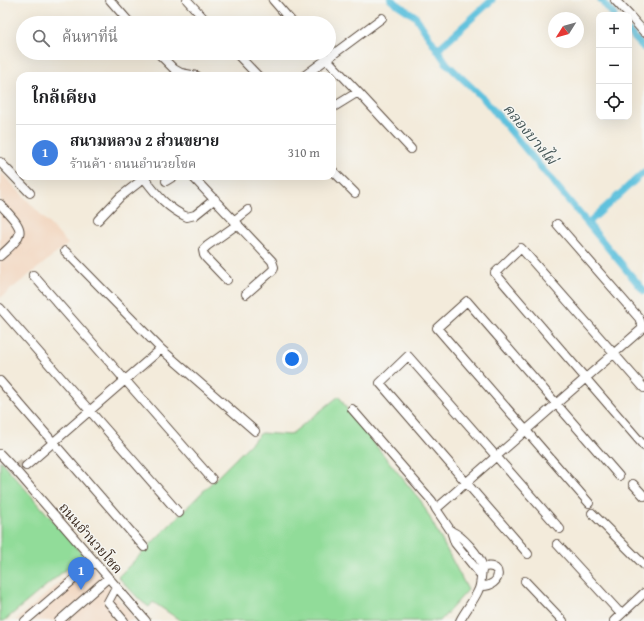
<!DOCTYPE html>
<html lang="th">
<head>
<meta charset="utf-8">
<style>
	body { margin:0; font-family:"Gentium Book Plus","Noto Serif Thai",serif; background:#f2f2f2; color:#202124 }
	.controls { position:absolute; right:12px; top:12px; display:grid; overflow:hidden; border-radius:8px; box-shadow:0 4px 16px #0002 }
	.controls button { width:36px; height:36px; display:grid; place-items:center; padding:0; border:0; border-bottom:1px solid #e0e0e0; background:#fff; color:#202124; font:20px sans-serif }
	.compass { position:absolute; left:548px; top:12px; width:36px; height:36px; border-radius:50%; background:#fff; box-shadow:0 4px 16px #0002; rotate:233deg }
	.you { position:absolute; left:292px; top:359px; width:14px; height:14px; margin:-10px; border:3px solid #fff; border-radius:50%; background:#1a73e8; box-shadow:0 0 0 6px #1a73e833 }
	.badge { display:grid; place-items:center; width:26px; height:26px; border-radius:50%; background:#d93025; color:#fff; font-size:13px; font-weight:700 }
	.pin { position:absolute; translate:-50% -33px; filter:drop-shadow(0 1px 2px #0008) }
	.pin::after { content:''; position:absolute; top:21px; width:14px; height:12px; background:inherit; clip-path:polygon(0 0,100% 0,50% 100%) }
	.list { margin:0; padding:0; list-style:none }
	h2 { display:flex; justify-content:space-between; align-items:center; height:52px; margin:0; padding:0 16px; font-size:17px }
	h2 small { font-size:13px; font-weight:400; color:#757577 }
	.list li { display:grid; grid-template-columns:26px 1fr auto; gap:12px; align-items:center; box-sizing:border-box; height:56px; padding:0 16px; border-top:1px solid #e0e0e0 }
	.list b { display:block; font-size:15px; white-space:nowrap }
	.list p { margin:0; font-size:13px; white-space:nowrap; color:#757577 }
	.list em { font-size:13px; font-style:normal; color:#757577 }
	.icon { flex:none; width:22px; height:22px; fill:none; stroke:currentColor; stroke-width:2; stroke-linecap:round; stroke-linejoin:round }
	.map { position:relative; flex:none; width:644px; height:621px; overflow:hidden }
	.search { position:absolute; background:#fff; box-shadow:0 4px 16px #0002; left:16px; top:16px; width:320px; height:44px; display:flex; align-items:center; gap:10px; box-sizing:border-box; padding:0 14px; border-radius:22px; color:#757577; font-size:15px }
	.panel { position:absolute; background:#fff; box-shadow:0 4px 16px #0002; left:16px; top:72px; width:320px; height:108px; border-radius:12px }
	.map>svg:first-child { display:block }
	.built { fill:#f2d5be }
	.green { fill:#91dc99; stroke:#66835c }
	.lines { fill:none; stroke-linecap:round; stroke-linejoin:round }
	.canal { stroke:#5ec1dd; stroke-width:7 }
	.minor-tunnel { stroke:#cec4b5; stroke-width:8; stroke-dasharray:8 4; stroke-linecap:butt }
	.minor-casing { stroke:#57473a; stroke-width:10 }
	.minor { stroke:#fff; stroke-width:8 }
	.labels { text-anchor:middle; stroke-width:3; stroke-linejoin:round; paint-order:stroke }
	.street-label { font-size:14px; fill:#3b2a1e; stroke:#f6f6f2 }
	.water-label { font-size:15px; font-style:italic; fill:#465757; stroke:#f6f6f2 }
</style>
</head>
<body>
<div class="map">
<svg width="644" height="621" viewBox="0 0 644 621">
	<rect width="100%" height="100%" fill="#f6f6f2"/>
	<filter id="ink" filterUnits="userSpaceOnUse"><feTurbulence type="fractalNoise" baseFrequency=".025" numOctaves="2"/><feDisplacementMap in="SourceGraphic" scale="8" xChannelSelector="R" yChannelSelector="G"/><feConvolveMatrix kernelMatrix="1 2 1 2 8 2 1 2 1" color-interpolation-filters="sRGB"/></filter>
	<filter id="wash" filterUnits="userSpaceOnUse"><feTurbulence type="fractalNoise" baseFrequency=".012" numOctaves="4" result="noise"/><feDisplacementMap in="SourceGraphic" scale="16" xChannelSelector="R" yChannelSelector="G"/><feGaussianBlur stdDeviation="0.9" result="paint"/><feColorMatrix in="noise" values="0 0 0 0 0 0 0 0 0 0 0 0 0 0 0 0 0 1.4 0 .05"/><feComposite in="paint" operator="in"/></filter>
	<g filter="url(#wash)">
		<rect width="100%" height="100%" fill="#f3ebdb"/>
		<path class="built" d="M0 171 68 244 0 298Z
			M87 559 136 621H15Z"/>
		<path class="green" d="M339 396 350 414 421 501 468 590 440 621H181L153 602 149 607 141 601 118 577 261 433 290 435Z
			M0 460 83 555 4 621H0Z"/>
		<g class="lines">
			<path class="canal" d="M391 0 415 16 447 64 484 99 644 291
				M601 0 614 15
				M629 32 644 48
				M437 50 492 0
				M588 223 644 172"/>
		</g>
	</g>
	<g filter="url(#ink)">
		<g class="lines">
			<path class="minor-tunnel" d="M17 467 23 462"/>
			<g class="minor-casing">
				<path id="minor" d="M110 0 130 23
					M187 0 208 23
					M273 0 293 23
					M615 0 629 15
					M629 15 644 32
					M158 53 174 69 181 73 197 76
					M236 53 258 76
					M321 53 358 92 332 108
					M304 76 382 18
					M358 92 411 149
					M0 162 30 193
					M332 170 355 193
					M192 176 272 261 274 267 273 270 246 294
					M144 178C156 194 168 209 187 217L195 215 215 199
					M166 181 174 176
					M0 204C23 230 29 231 0 256
					M98 220 120 197 147 176
					M235 220 248 210
					M65 251 161 349 255 431
					M33 275 212 479
					M227 280 206 258 204 255 203 250 207 246 238 224
					M0 308 179 513
					M0 381 144 547
					M644 388 521 248 495 273 644 446
					M352 409 432 501 436 509
					M0 454 18 473 146 621
					M26 466 161 349
					M633 484 644 496
					M589 503 437 328 467 301 619 476
					M592 513 644 565
					M451 531 436 509 643 328 639 318 557 224
					M557 544 621 614
					M528 554 380 383 408 356 560 529
					M479 569C504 558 504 588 480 586
					M525 581 563 621
					M116 587 108 602 124 621
					M25 621 94 562
					M59 621 108 578
					M460 621C465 611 473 602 478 591 482 584 480 575 483 567 479 555 463 536 451 531L455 543 480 574
					M614 621 644 593"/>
			</g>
			<use href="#minor" class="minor"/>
		</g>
	</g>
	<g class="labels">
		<g class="street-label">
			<text transform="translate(91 538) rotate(49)" y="5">ถนนอำนวยโชค</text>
		</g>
		<g class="water-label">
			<text transform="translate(530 134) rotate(50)" y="5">คลองบางไผ่</text>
		</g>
	</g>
</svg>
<div class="controls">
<button>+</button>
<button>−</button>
<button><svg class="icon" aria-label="locate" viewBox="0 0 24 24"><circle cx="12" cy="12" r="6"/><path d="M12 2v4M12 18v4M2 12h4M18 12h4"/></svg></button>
</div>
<svg class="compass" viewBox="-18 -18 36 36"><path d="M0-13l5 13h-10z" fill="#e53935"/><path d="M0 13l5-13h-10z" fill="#757577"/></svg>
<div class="you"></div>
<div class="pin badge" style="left:81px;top:590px;background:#3f7fe0">1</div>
<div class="search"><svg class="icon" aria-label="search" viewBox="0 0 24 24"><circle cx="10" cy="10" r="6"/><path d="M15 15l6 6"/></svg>ค้นหาที่นี่</div>
<section class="panel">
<h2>ใกล้เคียง<small></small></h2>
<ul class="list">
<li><span class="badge" style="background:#3f7fe0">1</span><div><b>สนามหลวง 2 ส่วนขยาย</b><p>ร้านค้า · ถนนอำนวยโชค</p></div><em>310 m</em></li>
</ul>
</section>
</div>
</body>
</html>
